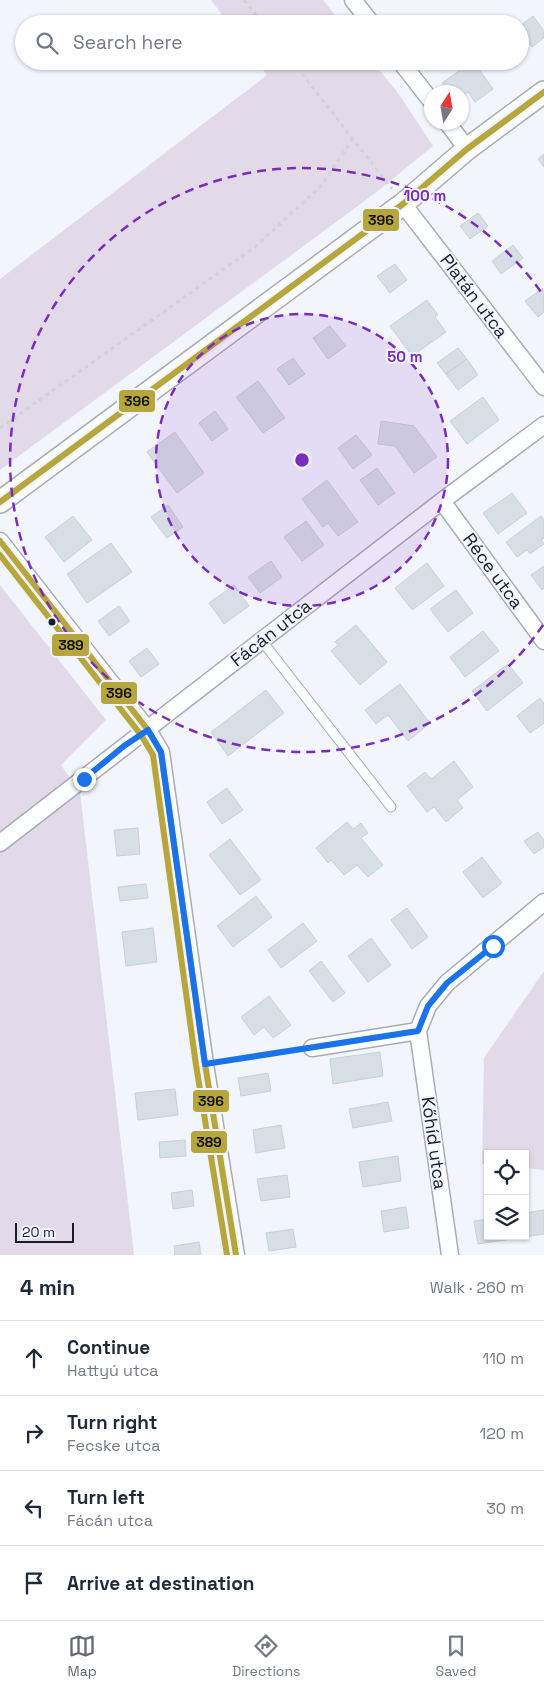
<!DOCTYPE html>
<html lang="en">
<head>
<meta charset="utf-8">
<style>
	body { margin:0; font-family:"Space Grotesk",sans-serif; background:#f6f6f7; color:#1f2937 }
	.controls { position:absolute; right:15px; bottom:15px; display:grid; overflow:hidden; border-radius:0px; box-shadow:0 1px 4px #0004 }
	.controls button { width:45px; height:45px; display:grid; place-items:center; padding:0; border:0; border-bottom:1px solid #e0e1e3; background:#fff; color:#1f2937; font:25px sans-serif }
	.compass { position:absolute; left:424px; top:85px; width:45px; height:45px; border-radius:50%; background:#fff; box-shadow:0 1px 4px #0004; rotate:11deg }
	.scale { position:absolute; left:15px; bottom:12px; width:59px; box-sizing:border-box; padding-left:5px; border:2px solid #191d27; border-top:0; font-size:14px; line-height:18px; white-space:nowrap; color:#191d27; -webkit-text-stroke:4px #eff4ff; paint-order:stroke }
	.stop { position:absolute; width:15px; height:15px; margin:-11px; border:4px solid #1a73e8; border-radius:50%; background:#fff }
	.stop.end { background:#1a73e8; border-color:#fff; box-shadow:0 1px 5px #0008 }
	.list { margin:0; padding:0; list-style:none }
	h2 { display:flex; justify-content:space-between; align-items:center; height:65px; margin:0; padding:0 20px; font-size:21px }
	h2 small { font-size:16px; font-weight:400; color:#747a83 }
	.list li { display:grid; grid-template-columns:32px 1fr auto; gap:15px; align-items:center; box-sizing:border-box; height:75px; padding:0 20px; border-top:1px solid #e0e1e3 }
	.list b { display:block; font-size:19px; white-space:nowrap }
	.list p { margin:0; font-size:16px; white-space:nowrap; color:#747a83 }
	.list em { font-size:16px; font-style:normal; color:#747a83 }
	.icon { flex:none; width:28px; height:28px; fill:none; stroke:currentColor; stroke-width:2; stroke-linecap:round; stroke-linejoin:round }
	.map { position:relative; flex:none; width:544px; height:1255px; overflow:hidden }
	.search { position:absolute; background:#fff; box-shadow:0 1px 4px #0004; left:15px; right:15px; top:15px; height:55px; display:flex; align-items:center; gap:12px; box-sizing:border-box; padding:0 18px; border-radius:28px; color:#747a83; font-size:19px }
	.sheet { height:365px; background:#fff }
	nav { display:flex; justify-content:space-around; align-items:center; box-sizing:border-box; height:70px; border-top:1px solid #e0e1e3; background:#fff; font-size:14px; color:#747a83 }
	nav a { display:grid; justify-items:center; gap:2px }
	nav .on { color:#656972 }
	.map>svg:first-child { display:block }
	.green { fill:#e3dae9 }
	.building { fill:#d8dee5; stroke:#cad0d7 }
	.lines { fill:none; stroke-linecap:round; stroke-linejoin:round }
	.service-casing { stroke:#a9acb3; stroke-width:11 }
	.minor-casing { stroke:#a9acb3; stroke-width:19 }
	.tertiary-casing { stroke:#a9acb3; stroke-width:24 }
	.path { stroke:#d2d3d6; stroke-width:3; stroke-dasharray:4 4; stroke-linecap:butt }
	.service { stroke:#fdfeff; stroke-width:9 }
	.minor { stroke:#fdfeff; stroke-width:16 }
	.tertiary { stroke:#fdfeff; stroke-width:21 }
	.bus-1-casing { stroke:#eff4ff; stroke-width:10 }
	.bus-2-casing { stroke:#eff4ff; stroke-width:10 }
	.bus-1 { stroke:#b7a63b; stroke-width:6 }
	.bus-2 { stroke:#b7a63b; stroke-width:6 }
	.route { stroke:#1a73e8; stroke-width:6 }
	.ring { fill:none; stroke:#7b2cbf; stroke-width:2.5; stroke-dasharray:9 6 }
	.bus-dot { fill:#191d27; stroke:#eff4ff; stroke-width:2 }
	.labels { text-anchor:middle; stroke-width:4; stroke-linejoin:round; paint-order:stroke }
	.street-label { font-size:18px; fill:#191d27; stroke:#eff4ff }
	.centre { fill:#7b2cbf; stroke:#eff4ff; stroke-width:2.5 }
	.ring-label { font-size:15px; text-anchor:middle; font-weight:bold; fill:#7b2cbf; stroke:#eff4ff; stroke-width:4; stroke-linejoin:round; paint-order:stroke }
	.line-badge { stroke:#eff4ff; stroke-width:2 }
	.pale-badge-label { font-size:14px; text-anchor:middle; font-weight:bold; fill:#111 }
</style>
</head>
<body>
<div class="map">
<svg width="544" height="1255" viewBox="0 0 544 1255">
	<rect width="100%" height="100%" fill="#f2f5fc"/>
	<path class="green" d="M211 0H323L342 24H229Z
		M257 61H372L398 93 433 146 374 194 0 470V279L267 75Z
		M0 585 106 720 61 765 80 792 134 1255H0Z
		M544 971V1170L525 1168V1154H488V1164H482L484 1058Z"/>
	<path class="building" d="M533 16 544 31V38L532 47 520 32V26Z
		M473 61 493 89 475 102 468 92 462 96V92H450L442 83Z
		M544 154V167L538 159Z
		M478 213 488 226 470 239 460 226Z
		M513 245 523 258 501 274 492 261Z
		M395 264 407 280 390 293 377 276Z
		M543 288 544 312 538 317 525 301Z
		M427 300 438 315 435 317 446 332 412 356 390 326Z
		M330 326 346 346 328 359 313 338Z
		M458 348 467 359 446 374 437 363Z
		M293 358 305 374 289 385 277 369Z
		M467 359 478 375 458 390 446 374Z
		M258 381 285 418 263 433 236 397Z
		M483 397 499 420 467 444 450 421Z
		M215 411 228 429 212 441 199 423Z
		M381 421 414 426 437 457 414 473 395 446 378 444Z
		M175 432 204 473 177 493 147 452Z
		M356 435 372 455 353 469 338 448Z
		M377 468 395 493 378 505 360 480Z
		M327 480 358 522 338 536 328 523 323 527 302 499Z
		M512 493 527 513 498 534 483 513Z
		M168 505 183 527 167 538 151 517Z
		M73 516 92 540 64 562 45 537Z
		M541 516 544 520V538L541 539 544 544 530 554 527 550 517 557 506 542Z
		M306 521 324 545 302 561 284 537Z
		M111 543 132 572 87 603 67 574Z
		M271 561 282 577 260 593 248 577Z
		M427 563 444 586 412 610 395 588Z
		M544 566V588L542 590 531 575Z
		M234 585 249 606 224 624 209 603Z
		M456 590 473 613 448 632 430 609Z
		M119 606 130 621 109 636 98 621Z
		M356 625 387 662 360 685 331 651 338 645 335 642Z
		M483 631 499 651 465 677 450 657Z
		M147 648 159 664 141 677 129 661Z
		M508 664 523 683 487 711 472 691Z
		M400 684 430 723 408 741 388 715 376 724 365 710Z
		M266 690 284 713 228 756 211 732Z
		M540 698 544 703V723L530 733 517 716Z
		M454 761 473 787 457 800 463 808 446 822 434 807 427 812 407 786 425 772 431 779Z
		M227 788 243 810 222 824 207 802Z
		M347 822 353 829 361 823 368 833 361 838 383 865 368 877 357 865 344 875 331 860 328 863 316 848Z
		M138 828 140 854 117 856 114 830Z
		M538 832 544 840V847L534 854 524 841Z
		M230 839 261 880 240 895 209 855Z
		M482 857 502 883 483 898 463 872Z
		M146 884 148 898 120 901 118 887Z
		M256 896 272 917 233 947 217 926Z
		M407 908 428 937 412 949 391 920Z
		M303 923 317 941 281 968 268 950Z
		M153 928 157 962 126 966 122 932Z
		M371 938 391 965 368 982 348 956Z
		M321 961 345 993 333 1002 309 971Z
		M269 996 291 1025 273 1038 264 1027 254 1035 241 1017Z
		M380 1052 383 1076 333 1084 330 1059Z
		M268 1073 271 1091 241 1096 238 1078Z
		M175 1089 178 1115 138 1120 135 1093Z
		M388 1102 392 1121 353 1128 349 1109Z
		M281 1125 285 1148 256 1153 253 1130Z
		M185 1140 186 1156 160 1158 159 1142Z
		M398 1156 401 1181 363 1187 359 1162Z
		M287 1175 290 1197 261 1201 257 1179Z
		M192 1190 194 1206 173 1209 171 1193Z
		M406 1207 409 1228 384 1232 381 1211Z
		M544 1210V1234L478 1244 474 1221 488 1219V1236H525V1213Z
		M293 1229 296 1247 269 1251 266 1233Z
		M199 1242 201 1255H175L174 1246Z"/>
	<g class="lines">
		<g class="service-casing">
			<path id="service" d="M262 641 391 807"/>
		</g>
		<g class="minor-casing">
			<path id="minor" d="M353 0 372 24
				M400 61 432 102
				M447 122 467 149
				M403 204 544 387
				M442 501 544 641
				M0 541 148 730 161 752 205 1064 236 1255
				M0 843 442 501 544 425
				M312 1048 418 1031
				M450 1255 418 1031 428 1006 447 983 544 902"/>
		</g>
		<g class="tertiary-casing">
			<path id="tertiary" d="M0 502 403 204 467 149 544 92"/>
		</g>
		<path class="path" d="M244 0 263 24
			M292 61 392 189
			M0 428 255 247 320 187 353 139
			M221 1062 296 1050"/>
		<use href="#service" class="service"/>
		<use href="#minor" class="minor"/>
		<use href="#tertiary" class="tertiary"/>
		<g class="bus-1-casing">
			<path id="bus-1" d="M0 502 403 204 467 149 544 92
				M0 541 148 730 161 752 205 1064 236 1255"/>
		</g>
		<g class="bus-2-casing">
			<path id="bus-2" d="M0 555 141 735 153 755 196 1065 227 1255"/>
		</g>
		<use href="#bus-1" class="bus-1"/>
		<use href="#bus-2" class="bus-2"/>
	</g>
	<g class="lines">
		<path class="route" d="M84 779 124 746 148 730 161 752 205 1064 418 1031 428 1006 447 983 493 946"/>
	</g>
	<circle cx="302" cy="460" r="146" fill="#7b2cbf" fill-opacity=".12"/>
	<g class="ring">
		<circle cx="302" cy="460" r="146"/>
		<path d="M543 625A292 292 0 1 1 543 295"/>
	</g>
	<circle class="bus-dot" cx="52" cy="622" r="4.5"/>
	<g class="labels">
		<g class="street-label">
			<text transform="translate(474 296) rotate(53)" y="6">Platán utca</text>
			<text transform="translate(493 571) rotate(54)" y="6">Réce utca</text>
			<text transform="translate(271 633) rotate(-38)" y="6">Fácán utca</text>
			<text transform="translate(434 1143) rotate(82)" y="6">Kőhíd utca</text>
		</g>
	</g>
	<circle cx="302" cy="460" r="8" class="centre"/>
	<g class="ring-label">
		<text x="425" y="201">100 m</text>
		<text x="405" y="362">50 m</text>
	</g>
	<g class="line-badge">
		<rect x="362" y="208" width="38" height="24" rx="5" fill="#b7a63b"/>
		<rect x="118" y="389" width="38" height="24" rx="5" fill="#b7a63b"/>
		<rect x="51" y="633" width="39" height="24" rx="5" fill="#b7a63b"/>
		<rect x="100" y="681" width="38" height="24" rx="5" fill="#b7a63b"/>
		<rect x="192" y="1089" width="38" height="24" rx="5" fill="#b7a63b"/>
		<rect x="190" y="1130" width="38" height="24" rx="5" fill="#b7a63b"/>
	</g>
	<g class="pale-badge-label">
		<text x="381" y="225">396</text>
		<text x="137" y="406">396</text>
		<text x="71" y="650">389</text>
		<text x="119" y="698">396</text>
		<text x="211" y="1106">396</text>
		<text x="209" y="1147">389</text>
	</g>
</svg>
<div class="controls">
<button><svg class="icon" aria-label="locate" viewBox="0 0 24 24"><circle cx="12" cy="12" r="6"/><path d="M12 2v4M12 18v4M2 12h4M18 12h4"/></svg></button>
<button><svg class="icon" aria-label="layers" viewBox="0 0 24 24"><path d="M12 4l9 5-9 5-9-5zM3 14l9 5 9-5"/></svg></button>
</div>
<svg class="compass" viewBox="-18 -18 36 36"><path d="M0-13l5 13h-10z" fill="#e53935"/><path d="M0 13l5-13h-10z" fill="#747a83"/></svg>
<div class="scale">20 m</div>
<div class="stop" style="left:493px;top:946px"></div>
<div class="stop end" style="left:84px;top:779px"></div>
<div class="search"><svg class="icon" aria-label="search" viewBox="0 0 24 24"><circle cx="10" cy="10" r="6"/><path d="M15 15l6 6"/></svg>Search here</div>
</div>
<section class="sheet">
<h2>4 min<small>Walk · 260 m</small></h2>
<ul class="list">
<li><svg class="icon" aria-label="ahead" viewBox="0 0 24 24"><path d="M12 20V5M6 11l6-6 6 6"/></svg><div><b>Continue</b><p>Hattyú utca</p></div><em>110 m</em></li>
<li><svg class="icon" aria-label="right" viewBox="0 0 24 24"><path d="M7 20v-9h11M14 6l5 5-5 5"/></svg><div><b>Turn right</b><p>Fecske utca</p></div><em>120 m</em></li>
<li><svg class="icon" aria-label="left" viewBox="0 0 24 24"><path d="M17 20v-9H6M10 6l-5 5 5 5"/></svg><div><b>Turn left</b><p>Fácán utca</p></div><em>30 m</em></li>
<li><svg class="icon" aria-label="arrive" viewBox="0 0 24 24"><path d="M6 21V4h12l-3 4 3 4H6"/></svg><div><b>Arrive at destination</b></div></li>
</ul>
</section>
<nav>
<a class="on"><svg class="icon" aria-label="map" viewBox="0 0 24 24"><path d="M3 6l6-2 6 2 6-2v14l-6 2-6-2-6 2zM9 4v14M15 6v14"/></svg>Map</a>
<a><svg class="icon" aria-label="directions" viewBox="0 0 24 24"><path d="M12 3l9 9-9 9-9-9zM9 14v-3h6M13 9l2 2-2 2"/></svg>Directions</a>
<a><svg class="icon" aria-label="saved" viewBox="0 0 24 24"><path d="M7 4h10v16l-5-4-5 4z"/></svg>Saved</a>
</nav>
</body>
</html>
